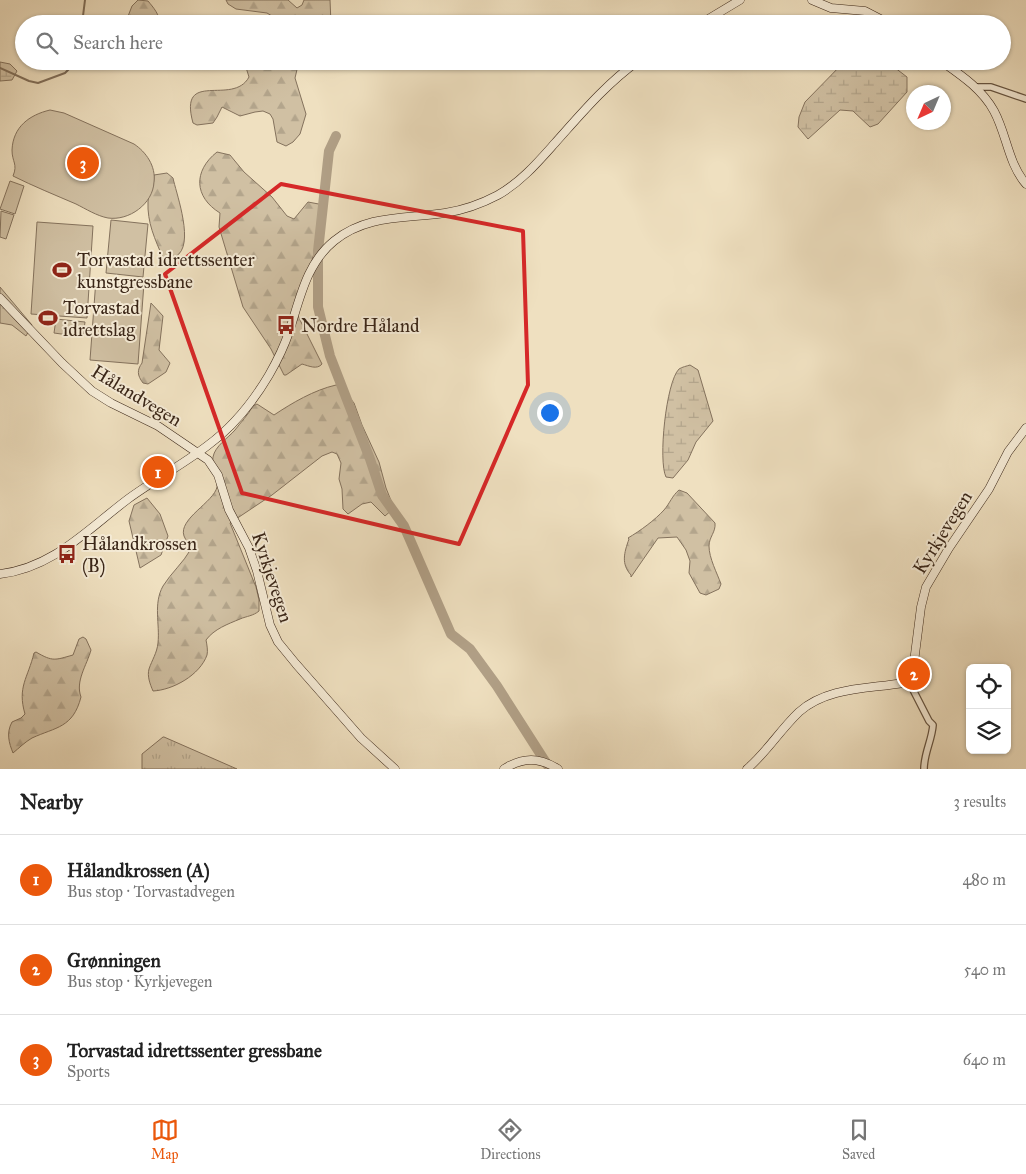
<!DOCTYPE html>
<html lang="en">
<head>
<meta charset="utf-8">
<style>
	body { margin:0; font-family:"IM FELL Great Primer",serif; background:#f2f2f2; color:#222 }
	.controls { position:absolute; right:15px; bottom:15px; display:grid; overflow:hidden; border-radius:8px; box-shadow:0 1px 4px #0004 }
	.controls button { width:45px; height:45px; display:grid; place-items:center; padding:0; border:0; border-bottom:1px solid #e0e0e0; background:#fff; color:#222; font:25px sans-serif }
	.compass { position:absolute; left:906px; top:85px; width:45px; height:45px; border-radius:50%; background:#fff; box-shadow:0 1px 4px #0004; rotate:224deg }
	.you { position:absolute; left:549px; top:412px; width:18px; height:18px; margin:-12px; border:4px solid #fff; border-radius:50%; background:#1a73e8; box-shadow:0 0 0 8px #1a73e833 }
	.badge { display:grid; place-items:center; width:32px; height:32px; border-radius:50%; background:#ea580c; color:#fff; font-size:16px; font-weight:700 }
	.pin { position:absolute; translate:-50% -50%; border:2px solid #fff; box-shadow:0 1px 5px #0006 }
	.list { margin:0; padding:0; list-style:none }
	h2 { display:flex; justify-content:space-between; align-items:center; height:65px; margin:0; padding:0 20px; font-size:21px }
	h2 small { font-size:16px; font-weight:400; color:#767676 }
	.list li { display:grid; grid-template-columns:32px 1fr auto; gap:15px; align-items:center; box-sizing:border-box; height:90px; padding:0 20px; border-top:1px solid #e0e0e0 }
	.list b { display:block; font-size:19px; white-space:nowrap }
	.list p { margin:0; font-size:16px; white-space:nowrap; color:#767676 }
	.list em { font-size:16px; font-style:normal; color:#767676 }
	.icon { flex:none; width:28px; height:28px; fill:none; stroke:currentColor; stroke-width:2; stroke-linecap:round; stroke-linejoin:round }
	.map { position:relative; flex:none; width:1026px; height:769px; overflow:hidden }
	.search { position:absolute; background:#fff; box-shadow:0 1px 4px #0004; left:15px; right:15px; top:15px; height:55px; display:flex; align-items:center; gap:12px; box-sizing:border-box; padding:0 18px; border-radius:28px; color:#767676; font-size:19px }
	.sheet { height:335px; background:#fff }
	nav { display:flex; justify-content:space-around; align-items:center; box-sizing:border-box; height:70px; border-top:1px solid #e0e0e0; background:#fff; font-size:14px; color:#767676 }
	nav a { display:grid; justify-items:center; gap:2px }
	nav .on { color:#ea580c }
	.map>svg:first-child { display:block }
	.grass { fill:url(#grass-tufts); stroke:#84725d }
	.forest { fill:url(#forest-firs); stroke:#84725d }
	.wetland { fill:url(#wetland-marsh); stroke:#84725d }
	.pitch { fill:#d0c0a3; stroke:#84725d }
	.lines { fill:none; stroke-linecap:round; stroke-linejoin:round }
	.stream { stroke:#816f5a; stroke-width:2 }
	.river { stroke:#b1a087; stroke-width:10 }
	.minor-casing { stroke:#665441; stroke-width:8 }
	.secondary-casing { stroke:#392517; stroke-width:9 }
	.minor { stroke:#f5ebd6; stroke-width:5.5 }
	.secondary { stroke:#f5ebd6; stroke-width:8 }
	.marked { fill:none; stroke:#d62828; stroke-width:4; stroke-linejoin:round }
	.labels { text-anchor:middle; stroke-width:4; stroke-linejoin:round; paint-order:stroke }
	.poi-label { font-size:19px; fill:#392517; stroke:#f5ebd6; text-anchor:start }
	.street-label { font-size:19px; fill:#392517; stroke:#f5ebd6 }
</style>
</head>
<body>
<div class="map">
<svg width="1026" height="769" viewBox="0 0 1026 769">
	<defs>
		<pattern id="grass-tufts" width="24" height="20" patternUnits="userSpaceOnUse" patternTransform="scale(1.25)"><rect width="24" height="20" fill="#d0c0a3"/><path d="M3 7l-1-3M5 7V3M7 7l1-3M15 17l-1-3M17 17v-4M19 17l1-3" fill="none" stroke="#b3a58c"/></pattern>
		<pattern id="forest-firs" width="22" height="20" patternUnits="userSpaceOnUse" patternTransform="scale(1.25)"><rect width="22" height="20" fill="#d0c0a3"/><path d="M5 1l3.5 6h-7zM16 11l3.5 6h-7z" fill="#b3a58c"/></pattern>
		<pattern id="wetland-marsh" width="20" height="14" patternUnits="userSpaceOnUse" patternTransform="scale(1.25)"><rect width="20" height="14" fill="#d0c0a3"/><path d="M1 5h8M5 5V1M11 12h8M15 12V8" fill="none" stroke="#b3a58c"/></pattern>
	</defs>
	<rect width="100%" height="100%" fill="#efe0c0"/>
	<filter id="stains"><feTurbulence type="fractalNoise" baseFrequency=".004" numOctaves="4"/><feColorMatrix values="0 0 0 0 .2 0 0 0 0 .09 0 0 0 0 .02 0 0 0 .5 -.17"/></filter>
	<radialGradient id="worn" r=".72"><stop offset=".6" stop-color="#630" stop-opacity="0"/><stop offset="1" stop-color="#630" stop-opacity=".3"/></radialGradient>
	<path class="grass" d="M163 737H164L237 769H142V754Z"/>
	<path class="forest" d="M138 0 148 1C153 7 161 16 159 24H125L132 6Z
		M226 0H288L297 8 302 5 304 0H330L331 24H285L267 13 236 9 228 4Z
		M244 61H299L295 78 306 114 300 134 293 142 286 146 277 142 273 119 270 114 263 111 255 112 240 116 222 107 217 117 213 123 197 125 193 123C178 68 233 107 249 77Z
		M217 152 230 155 244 172 272 197 287 216 294 219 308 202 324 205 319 220 318 234H320L296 312 322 364C317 370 309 366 302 364L286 375H284L271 349 243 307 219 227 220 213C194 197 193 171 217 152Z
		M167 173 173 178C177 197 202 263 163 258 155 239 147 223 148 201 149 192 155 185 154 175Z
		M0 287 32 325 26 336 12 325 0 323Z
		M151 303 163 316 159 350 170 363 166 372 148 384 143 383C137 375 137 370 142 363Z
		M336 385 341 387 354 403 362 425 379 462 386 488 394 508 385 516 371 502 362 504 348 514 343 509 342 489 339 479 341 463 337 454 332 452 322 456 272 495 230 523 256 587 259 600V611C253 616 247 616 240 619 228 624 214 629 206 640 207 645 208 651 207 655 200 675 173 690 153 691 150 684 147 676 149 669 152 660 157 653 158 643 160 624 153 604 163 586 171 573 183 563 191 549 190 543 186 542 184 536 178 519 214 502 217 487 219 478 211 467 213 457 215 446 228 438 235 430 241 422 248 415 253 406L257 404 274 415C292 403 314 390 336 385Z
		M679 490 687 493 715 523C716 532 709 537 709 546 709 558 717 573 721 584L719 589 706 595 700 593 689 573 690 561 686 550 677 537 658 538 631 577V575C621 564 624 553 629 539L628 538C640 531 655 520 664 510 670 503 672 496 679 490Z
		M147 498 160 514 168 536 161 555 140 568 129 521 134 505Z
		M83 637 86 639 91 650C87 665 75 681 81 697 73 728 56 727 32 738 25 742 19 748 13 753 9 743 6 733 12 722L21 718 25 714C17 687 28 678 34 653L36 652C53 662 55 660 73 655L79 639Z"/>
	<path class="wetland" d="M845 61H882L890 64 907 77V92L878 124 870 127 853 111 840 110 808 139 798 127 799 117 805 102Z
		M0 62 10 64 17 71 12 80 0 81Z
		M690 365 698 370 713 421 696 442 688 460 673 478 666 477C658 461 666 382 679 369 682 367 687 366 690 365Z"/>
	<path class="pitch" d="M50 110 64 113 134 144C146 152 156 166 154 182 153 204 129 221 108 218 97 216 86 209 76 204 55 195 33 186 13 176 18 164 12 162 12 150 13 127 29 115 50 110Z
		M10 181 24 186 15 214 0 209Z
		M1 211 14 215 6 239 0 237Z
		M111 220 148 224 143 277 106 273Z
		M37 222 93 226 87 318 31 314Z
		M96 279 144 283 138 364 90 360Z
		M56 319 85 322 83 337 54 333Z"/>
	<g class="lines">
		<path class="stream" d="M82 24 85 0
			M0 68 29 81 38 83 65 73 77 61"/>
		<path class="river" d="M336 136 329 151 318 251V307L330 356 370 459 382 495 404 526 451 634 470 649 497 686 550 769"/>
		<g class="minor-casing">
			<path id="minor" d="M975 87H991L1026 99
				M908 680 929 721 933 725C932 740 924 753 924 769"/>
		</g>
		<g class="secondary-casing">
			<path id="secondary" d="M812 0 831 8 865 11 890 24
				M700 24 740 0
				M941 61C961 75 982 89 994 111 1007 135 1008 163 1026 184
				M0 298 62 363 92 391 111 403 158 426 208 460 218 475 229 510 249 548 257 571 270 625 278 642 296 664 361 738 395 769
				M0 574C53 568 88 529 128 499 154 480 182 465 207 446 233 427 253 402 269 375 277 361 284 347 289 332 300 299 306 264 334 241 367 214 406 219 445 213 464 210 481 204 498 195 521 182 538 162 555 143 581 114 606 84 638 61
				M504 769C523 757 539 757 558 769
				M747 769C767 752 780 730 799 712 827 687 868 689 903 683L910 678 914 662 921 607 926 587 949 548 989 489 1008 452 1026 428"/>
		</g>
		<use href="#minor" class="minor"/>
		<use href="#secondary" class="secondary"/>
	</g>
	<path class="marked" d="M281 184 523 231 528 385 459 544 242 493 165 274Z"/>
	<defs>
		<g id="stadium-bare" transform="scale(1.5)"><path d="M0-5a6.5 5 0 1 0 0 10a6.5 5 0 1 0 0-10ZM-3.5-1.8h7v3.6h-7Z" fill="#8f2418" stroke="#f5ebd6" stroke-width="2.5" paint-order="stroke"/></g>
		<g id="bus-bare" transform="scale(1.5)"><path d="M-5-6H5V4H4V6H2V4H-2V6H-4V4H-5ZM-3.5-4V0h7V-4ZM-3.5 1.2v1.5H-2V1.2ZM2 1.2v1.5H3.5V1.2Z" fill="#8f2418" stroke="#f5ebd6" stroke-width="2.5" paint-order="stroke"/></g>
	</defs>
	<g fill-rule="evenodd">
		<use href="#stadium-bare" x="62" y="270"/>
		<use href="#stadium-bare" x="48" y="318"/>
		<use href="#bus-bare" x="286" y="325"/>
		<use href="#bus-bare" x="67" y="554"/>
	</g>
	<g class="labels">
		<g class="poi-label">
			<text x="77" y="266">Torvastad idrettssenter<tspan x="77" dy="22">kunstgressbane</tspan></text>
			<text x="63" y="314">Torvastad<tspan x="63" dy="22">idrettslag</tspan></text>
			<text x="301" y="332">Nordre Håland</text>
			<text x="82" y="550">Hålandkrossen<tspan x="82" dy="22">(B)</tspan></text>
		</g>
		<g class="street-label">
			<text transform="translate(137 395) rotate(31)" y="7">Hålandvegen</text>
			<text transform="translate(942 532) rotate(-58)" y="7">Kyrkjevegen</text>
			<text transform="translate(273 577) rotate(72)" y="7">Kyrkjevegen</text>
		</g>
	</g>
	<rect width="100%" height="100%" filter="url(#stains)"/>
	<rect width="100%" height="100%" fill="url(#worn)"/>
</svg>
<div class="controls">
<button><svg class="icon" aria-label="locate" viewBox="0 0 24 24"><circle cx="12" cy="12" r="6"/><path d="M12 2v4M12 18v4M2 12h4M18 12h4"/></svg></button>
<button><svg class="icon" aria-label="layers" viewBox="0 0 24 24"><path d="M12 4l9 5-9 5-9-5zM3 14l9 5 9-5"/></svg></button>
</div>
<svg class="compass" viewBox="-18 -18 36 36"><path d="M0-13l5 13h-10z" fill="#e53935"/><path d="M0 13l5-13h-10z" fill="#767676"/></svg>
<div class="you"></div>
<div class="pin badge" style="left:158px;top:472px">1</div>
<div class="pin badge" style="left:914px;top:674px">2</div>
<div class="pin badge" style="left:83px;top:163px">3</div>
<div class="search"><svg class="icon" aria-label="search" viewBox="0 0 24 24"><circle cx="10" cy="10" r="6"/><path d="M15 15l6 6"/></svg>Search here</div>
</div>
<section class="sheet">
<h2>Nearby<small>3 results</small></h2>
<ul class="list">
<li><span class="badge">1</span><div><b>Hålandkrossen (A)</b><p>Bus stop · Torvastadvegen</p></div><em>480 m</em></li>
<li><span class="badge">2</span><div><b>Grønningen</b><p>Bus stop · Kyrkjevegen</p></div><em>540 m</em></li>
<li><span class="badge">3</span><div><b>Torvastad idrettssenter gressbane</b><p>Sports</p></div><em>640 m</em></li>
</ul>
</section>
<nav>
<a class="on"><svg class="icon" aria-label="map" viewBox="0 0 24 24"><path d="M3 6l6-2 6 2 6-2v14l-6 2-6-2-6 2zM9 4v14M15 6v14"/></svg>Map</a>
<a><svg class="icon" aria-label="directions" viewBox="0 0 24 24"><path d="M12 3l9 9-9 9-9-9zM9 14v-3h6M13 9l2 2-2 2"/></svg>Directions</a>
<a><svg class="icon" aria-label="saved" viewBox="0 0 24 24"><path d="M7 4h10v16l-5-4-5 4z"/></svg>Saved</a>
</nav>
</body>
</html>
